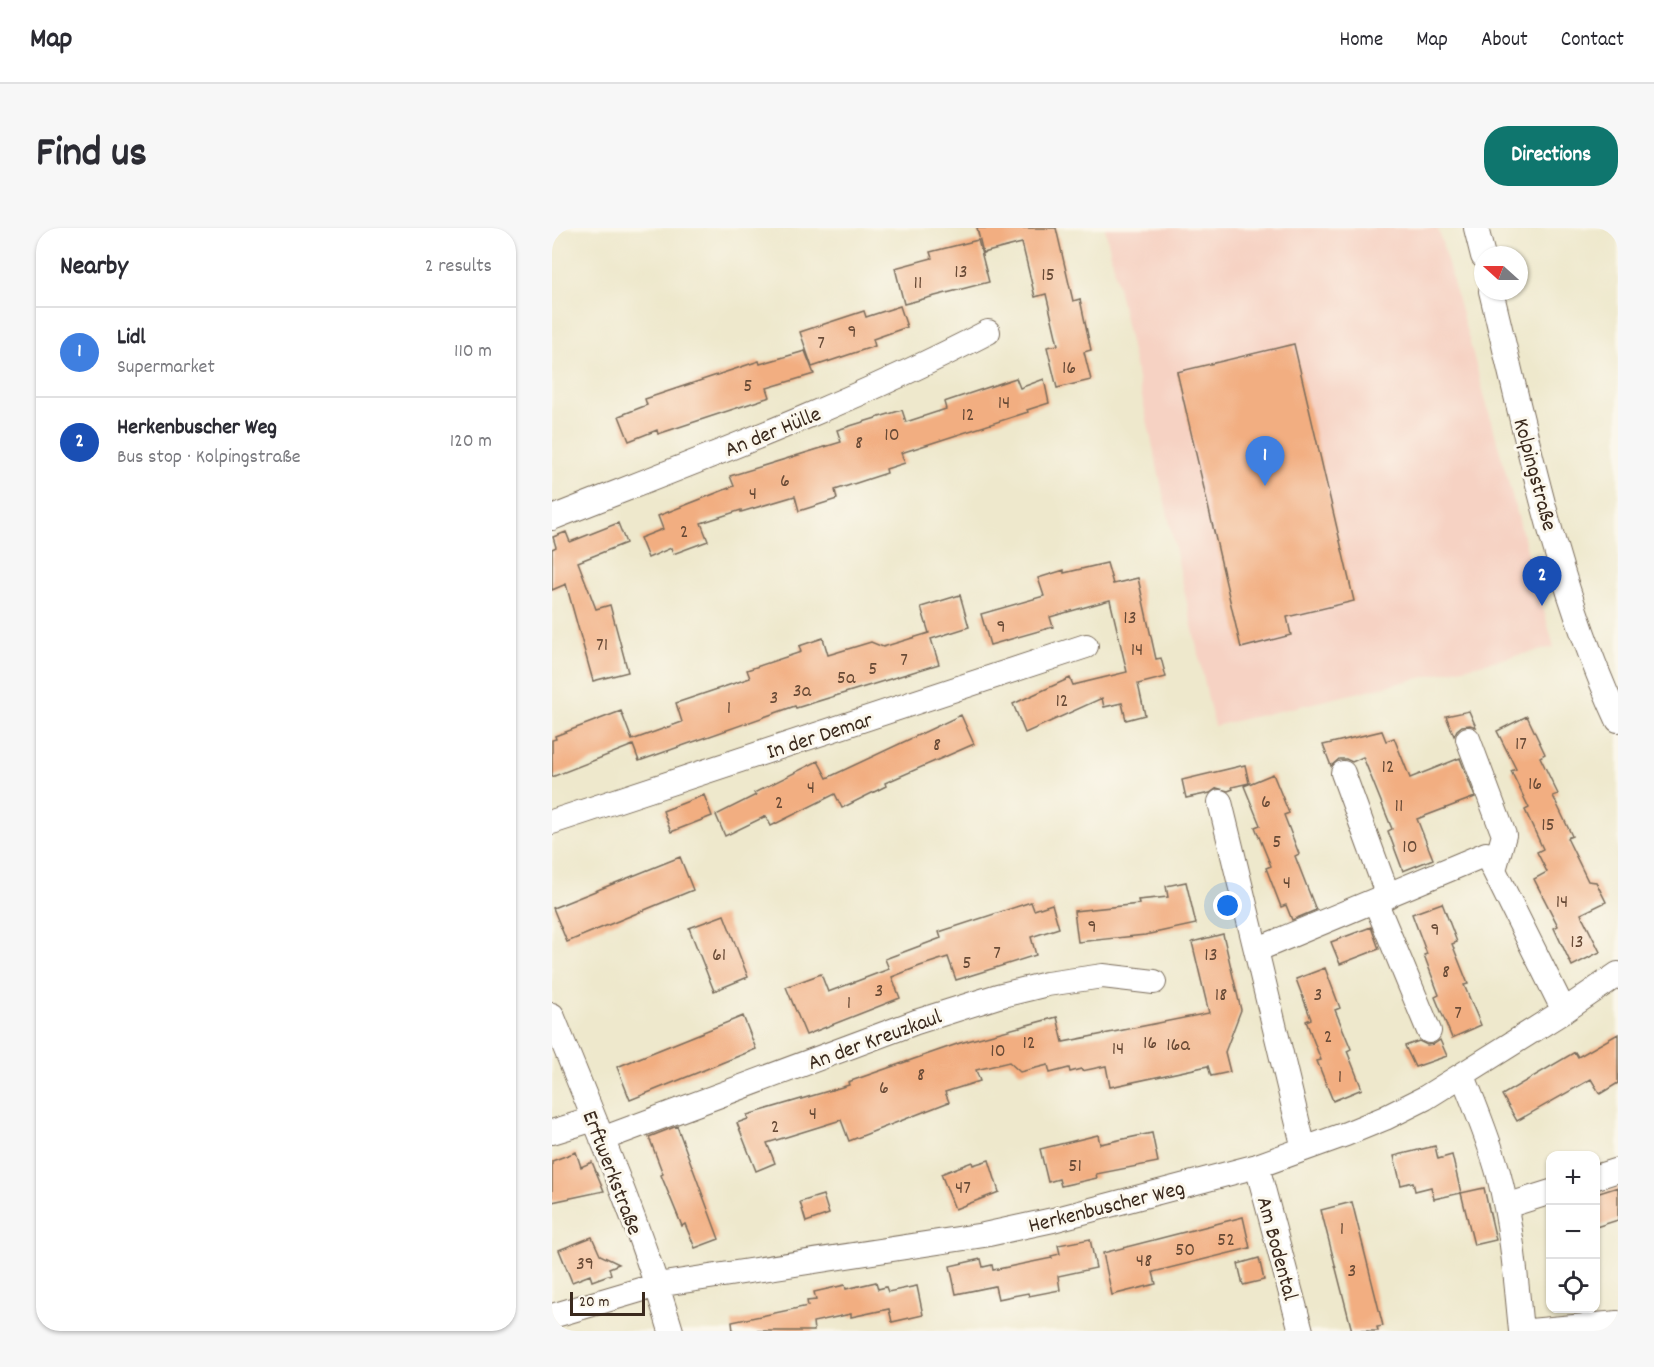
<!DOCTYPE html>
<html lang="en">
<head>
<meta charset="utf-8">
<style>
	body { margin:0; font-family:Dekko,sans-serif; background:#f7f7f7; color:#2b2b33 }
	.controls { position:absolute; right:18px; bottom:18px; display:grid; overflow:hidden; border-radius:12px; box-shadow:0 2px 4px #0004 }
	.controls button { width:54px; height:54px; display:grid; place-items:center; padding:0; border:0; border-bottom:2px solid #e1e1e2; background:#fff; color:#2b2b33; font:30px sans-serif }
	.compass { position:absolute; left:922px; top:18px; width:54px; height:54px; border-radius:50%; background:#fff; box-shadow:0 2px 4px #0004; rotate:291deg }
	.scale { position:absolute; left:18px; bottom:15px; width:75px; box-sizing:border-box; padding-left:6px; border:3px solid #3b2a1e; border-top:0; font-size:16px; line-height:21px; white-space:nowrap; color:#3b2a1e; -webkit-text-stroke:4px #fbf7ec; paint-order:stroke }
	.you { position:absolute; left:676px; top:678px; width:21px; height:21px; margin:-15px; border:4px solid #fff; border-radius:50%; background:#1a73e8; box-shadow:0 0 0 9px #1a73e833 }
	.badge { display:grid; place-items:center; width:39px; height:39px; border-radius:50%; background:#0f766e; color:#fff; font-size:20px; font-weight:700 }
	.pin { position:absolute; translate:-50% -50px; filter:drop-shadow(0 2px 3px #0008) }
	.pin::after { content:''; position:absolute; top:32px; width:21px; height:18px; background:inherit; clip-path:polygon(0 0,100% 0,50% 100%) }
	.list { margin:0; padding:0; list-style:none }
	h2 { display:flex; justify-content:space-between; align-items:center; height:78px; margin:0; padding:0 24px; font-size:26px }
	h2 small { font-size:20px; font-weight:400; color:#7c7c81 }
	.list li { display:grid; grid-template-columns:39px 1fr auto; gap:18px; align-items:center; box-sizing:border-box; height:90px; padding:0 24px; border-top:2px solid #e1e1e2 }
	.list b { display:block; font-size:22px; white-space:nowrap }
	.list p { margin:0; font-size:20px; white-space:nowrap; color:#7c7c81 }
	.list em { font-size:20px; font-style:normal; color:#7c7c81 }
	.icon { flex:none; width:33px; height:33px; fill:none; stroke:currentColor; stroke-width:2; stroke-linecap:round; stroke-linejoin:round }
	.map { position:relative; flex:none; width:1066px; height:1103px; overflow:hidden; border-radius:24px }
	header { display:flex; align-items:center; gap:36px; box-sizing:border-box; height:84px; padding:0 30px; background:#fff; border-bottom:2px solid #e1e1e2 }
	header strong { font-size:28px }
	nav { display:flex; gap:33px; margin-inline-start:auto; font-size:21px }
	.intro { display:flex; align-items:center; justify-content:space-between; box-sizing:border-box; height:144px; padding:0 36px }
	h1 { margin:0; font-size:42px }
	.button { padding:15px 27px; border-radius:24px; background:#0f766e; color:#fff; font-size:21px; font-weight:700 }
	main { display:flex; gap:36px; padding:0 36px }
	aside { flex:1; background:#fff; border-radius:24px; box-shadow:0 2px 4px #0004 }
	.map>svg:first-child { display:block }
	.built { fill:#f6d2c3 }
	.building { fill:#f2ae81 }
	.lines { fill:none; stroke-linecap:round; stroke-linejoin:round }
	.minor-casing { stroke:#7a6c5b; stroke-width:26 }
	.minor { stroke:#fff; stroke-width:24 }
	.labels { text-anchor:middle; stroke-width:6; stroke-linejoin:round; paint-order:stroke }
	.number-label { font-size:20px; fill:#694b37 }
	.street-label { font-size:22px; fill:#3b2a1e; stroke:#fbf7ec }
</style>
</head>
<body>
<header>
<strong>Map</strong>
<nav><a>Home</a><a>Map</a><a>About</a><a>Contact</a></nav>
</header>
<div class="intro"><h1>Find us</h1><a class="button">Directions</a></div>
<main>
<aside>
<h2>Nearby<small>2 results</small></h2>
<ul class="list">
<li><span class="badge" style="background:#3f7fe0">1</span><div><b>Lidl</b><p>Supermarket</p></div><em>110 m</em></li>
<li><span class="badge" style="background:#1a4fb4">2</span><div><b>Herkenbuscher Weg</b><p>Bus stop · Kolpingstraße</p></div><em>120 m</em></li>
</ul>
</aside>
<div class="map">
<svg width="1066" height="1103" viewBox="0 0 1066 1103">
	<rect width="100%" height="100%" fill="#fbf7ec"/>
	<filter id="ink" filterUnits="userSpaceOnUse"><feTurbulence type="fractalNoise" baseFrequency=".0167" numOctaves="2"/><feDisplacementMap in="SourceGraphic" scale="12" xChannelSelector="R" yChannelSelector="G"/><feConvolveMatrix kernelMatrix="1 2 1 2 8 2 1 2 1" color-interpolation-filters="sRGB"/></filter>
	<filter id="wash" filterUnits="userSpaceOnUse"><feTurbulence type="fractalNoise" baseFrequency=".008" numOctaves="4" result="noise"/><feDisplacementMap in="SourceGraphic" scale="24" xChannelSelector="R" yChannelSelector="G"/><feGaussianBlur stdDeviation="1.35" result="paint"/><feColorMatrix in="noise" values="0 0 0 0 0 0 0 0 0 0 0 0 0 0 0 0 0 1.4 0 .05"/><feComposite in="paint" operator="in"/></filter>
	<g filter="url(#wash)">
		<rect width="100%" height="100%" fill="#eee8cc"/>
		<path class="built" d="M553 0H886L1002 419 662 498Z"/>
		<g id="blocks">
			<path class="building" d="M425 0H504L521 73 528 71 539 122 532 124 539 152 505 160 495 119 506 117 494 66 483 69 470 15 431 25Z
				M426 12 437 54 352 76 343 40 380 30 378 24Z
				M348 78 355 99 321 111 323 118 260 139 248 104 312 83 314 89Z
				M742 116 802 373 735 389 739 407 689 420 625 144Z
				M253 123 262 146 215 160 218 169 106 206 105 202 77 213 67 188 95 177 93 171 207 133 208 136Z
				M464 150 468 160 492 151 497 175 475 182 476 184 349 225 353 235 334 241 335 245 283 262 285 271 247 283 243 268 189 284V282L149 295 156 313 121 326 119 320 96 330 88 310 111 301 106 288 182 258 178 248 289 214 285 202 350 182 354 194 394 181 392 174Z
				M66 295 74 315 26 334 44 381 58 377 76 444 41 453 14 356 0 362V321L4 319 1 309 14 304 18 314Z
				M555 335 561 356 586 350 604 431 609 430 614 449 586 456 593 487 574 492 570 475 552 479 550 470 473 505 461 476 518 450 521 457 575 444 558 372 498 389 501 399 438 417 429 386 492 368 486 350 512 342V345Z
				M408 367 417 399 379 411 387 436 244 480 243 478 87 533 81 517 0 549V512L4 511 3 508 69 483 80 512 130 494 124 475 198 450 195 442 249 424 247 418 271 410 276 427 319 414 331 419 377 405 369 379Z
				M917 483 924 499 918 497 910 498 905 502 902 508 894 488Z
				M409 487 422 516 333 555 334 558 290 580 283 566 219 598 214 588 173 608 164 587 204 567 202 565 266 533 275 550Z
				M975 488 993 526 988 529 1006 566 1001 568 1020 608 1015 610 1036 653 1044 654 1054 674 1029 686 1048 724 1020 738 1002 700 1006 698 982 651 995 644 985 624 991 621 973 582 977 580 959 543 964 541 945 503Z
				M830 503 834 513 842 510 858 550 908 530 923 569 865 591 881 631 851 643 836 603 840 601 811 529 800 534 794 531H787L779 538 771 517Z
				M693 537 697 555 680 559 681 561 676 563 665 560 658 565 634 570 630 552Z
				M721 546 737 585 732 587 747 626 743 628 764 682 740 692 734 677 729 679 714 640 719 638 703 599 708 597 692 558Z
				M152 567 160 588 119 604 111 583Z
				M128 629 141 662 15 714 1 680Z
				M634 654 644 696 593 707 526 714 522 683 587 676 586 672 616 669 614 658Z
				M479 674 482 682 500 676 507 700 479 709 484 727 404 752 396 729 368 738 340 749 348 770 254 807 234 759 269 746 276 764 337 741 333 731 389 710 387 704Z
				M890 675 905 714 900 716 916 756 912 757 929 797 900 810 883 769 887 767 872 727 875 726 860 686Z
				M172 687 196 749 162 763 137 700Z
				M819 699 827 721 788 736 779 714Z
				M671 706 689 782 673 824 678 844 659 848 656 838 558 859 554 838 530 843 529 841 518 844 517 840 498 845 496 837 468 844 457 834 424 842 428 853 393 864 397 874 297 913 289 892 215 915 223 935 204 943 185 895 196 891 195 887 297 857 296 854 408 815 505 789 511 814 657 785 640 714Z
				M773 740 788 780 783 782 799 821 795 823 810 861 781 873 765 833 769 832 754 793 759 791 744 751Z
				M191 788 204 821 78 872 65 839Z
				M1066 806V855L1048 866 1039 851 965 893 950 867 1023 824 1026 829Z
				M888 812 895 828 863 839 853 818 867 813 875 817 882 816Z
				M125 898 167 1011 143 1020 133 996 130 998 109 947 111 946 97 909Z
				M600 905 606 934 544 946 545 950 509 958 507 951 496 954 488 921 546 907 548 916Z
				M883 918 886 931 900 927 909 965 882 971 879 959 863 963 861 954 849 957 842 928Z
				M24 924 29 939 40 934 52 963 0 974V933Z
				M437 932 447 964 403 981 389 946 420 934 421 937Z
				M1066 959V992L1044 999V966Z
				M932 960 944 1012 922 1017 909 965Z
				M271 967 277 986 254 994 248 974Z
				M800 974 831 1098 825 1099 826 1103H800L769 982Z
				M691 989 698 1020 601 1044 604 1056 560 1067 551 1025Z
				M40 1009 48 1027 67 1036 57 1040 59 1046 40 1053 38 1047 20 1054 7 1022Z
				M538 1011 544 1040 506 1048 508 1062 477 1068 476 1065 446 1071 443 1058 404 1066 398 1038 429 1031 431 1039 440 1037 441 1042 500 1030 499 1028 508 1026 506 1017Z
				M707 1030 712 1052 691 1057 686 1036Z
				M324 1054 326 1061 334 1059 336 1064 365 1058 371 1087 340 1094 337 1081 299 1089V1086L261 1094 262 1103H181L180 1094 256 1078 255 1073 264 1072 262 1064 293 1057 294 1061Z"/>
		</g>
	</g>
	<g filter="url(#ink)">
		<use href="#blocks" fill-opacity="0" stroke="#7a6c5b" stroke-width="1.5"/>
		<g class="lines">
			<g class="minor-casing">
				<path id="minor" d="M924 0 931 28
					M939 63C974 206 1004 358 1066 492
					M0 290C147 232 296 177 436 104
					M916 511 952 607 942 642
					M791 545 836 668
					M668 574 704 722
					M0 594 534 418
					M823 673 877 803
					M0 787C42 891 87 995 119 1103
					M911 848C924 881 938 914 947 948 960 999 964 1051 969 1103
					M0 904 42 891
					M50 911 364 794 446 768 495 756 551 748 602 754
					M752 921 704 722 934 626 1012 783
					M705 938 749 1103
					M1044 949 1066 942
					M954 978 999 964
					M0 1088 105 1057 432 1007 501 992 705 938 794 906 833 890 873 870 1012 783 1066 746
					M978 1103 1066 1095"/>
			</g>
			<use href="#minor" class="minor"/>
		</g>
	</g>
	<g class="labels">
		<g class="number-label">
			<text x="409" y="49">13</text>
			<text x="496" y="52">15</text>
			<text x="366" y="60">11</text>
			<text x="300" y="109">9</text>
			<text x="269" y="120">7</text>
			<text x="517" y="145">16</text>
			<text x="196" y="163">5</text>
			<text x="452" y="180">14</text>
			<text x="416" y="192">12</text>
			<text x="340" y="212">10</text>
			<text x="307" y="220">8</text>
			<text x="233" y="258">6</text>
			<text x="201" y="271">4</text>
			<text x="132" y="309">2</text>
			<text x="578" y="395">13</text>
			<text x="449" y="404">9</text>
			<text x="50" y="422">71</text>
			<text x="585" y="427">14</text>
			<text x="352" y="437">7</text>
			<text x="321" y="446">5</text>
			<text x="294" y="455">5a</text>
			<text x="250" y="468">3a</text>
			<text x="222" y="475">3</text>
			<text x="510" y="478">12</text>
			<text x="177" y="485">1</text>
			<text x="969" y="521">17</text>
			<text x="385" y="522">8</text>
			<text x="836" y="544">12</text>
			<text x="983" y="561">16</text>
			<text x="259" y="565">4</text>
			<text x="714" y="579">6</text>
			<text x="227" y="580">2</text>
			<text x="847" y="583">11</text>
			<text x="996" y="602">15</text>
			<text x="725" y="619">5</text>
			<text x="858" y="624">10</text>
			<text x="735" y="660">4</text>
			<text x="1010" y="679">14</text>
			<text x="540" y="704">9</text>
			<text x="883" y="707">9</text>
			<text x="1025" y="719">13</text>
			<text x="445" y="730">7</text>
			<text x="167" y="732">61</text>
			<text x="659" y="732">13</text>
			<text x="415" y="740">5</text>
			<text x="894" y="749">8</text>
			<text x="327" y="768">3</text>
			<text x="669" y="772">18</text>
			<text x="766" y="772">3</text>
			<text x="297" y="780">1</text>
			<text x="906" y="790">7</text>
			<text x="776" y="814">2</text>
			<text x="477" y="820">12</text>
			<text x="598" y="820">16</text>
			<text x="626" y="822">16a</text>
			<text x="566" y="826">14</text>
			<text x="446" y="828">10</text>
			<text x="369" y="852">8</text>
			<text x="788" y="854">1</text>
			<text x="332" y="865">6</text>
			<text x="261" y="891">4</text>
			<text x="223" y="904">2</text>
			<text x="523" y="943">51</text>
			<text x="411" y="965">47</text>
			<text x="790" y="1006">1</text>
			<text x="674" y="1017">52</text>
			<text x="633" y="1027">50</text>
			<text x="592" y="1038">48</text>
			<text x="33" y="1041">39</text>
			<text x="800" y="1048">3</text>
		</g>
		<g class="street-label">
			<text transform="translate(220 202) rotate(-22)" y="8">An der Hülle</text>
			<text transform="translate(985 246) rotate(75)" y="8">Kolpingstraße</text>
			<text transform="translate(267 506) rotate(-18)" y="8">In der Demar</text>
			<text transform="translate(322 810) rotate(-20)" y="8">An der Kreuzkaul</text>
			<text transform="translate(62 944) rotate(69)" y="8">Erftwerkstraße</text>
			<text transform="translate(554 977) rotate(-14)" y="8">Herkenbuscher Weg</text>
			<text transform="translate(727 1020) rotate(75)" y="8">Am Bodental</text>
		</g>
	</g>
</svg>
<div class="controls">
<button>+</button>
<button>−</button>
<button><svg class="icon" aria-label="locate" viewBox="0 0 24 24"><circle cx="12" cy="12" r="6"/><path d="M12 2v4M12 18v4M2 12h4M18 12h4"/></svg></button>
</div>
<svg class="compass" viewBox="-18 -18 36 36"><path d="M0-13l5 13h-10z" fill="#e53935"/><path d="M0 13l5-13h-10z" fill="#7c7c81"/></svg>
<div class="scale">20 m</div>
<div class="you"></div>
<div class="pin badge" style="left:713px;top:258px;background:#3f7fe0">1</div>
<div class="pin badge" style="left:990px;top:378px;background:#1a4fb4">2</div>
</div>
</main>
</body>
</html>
